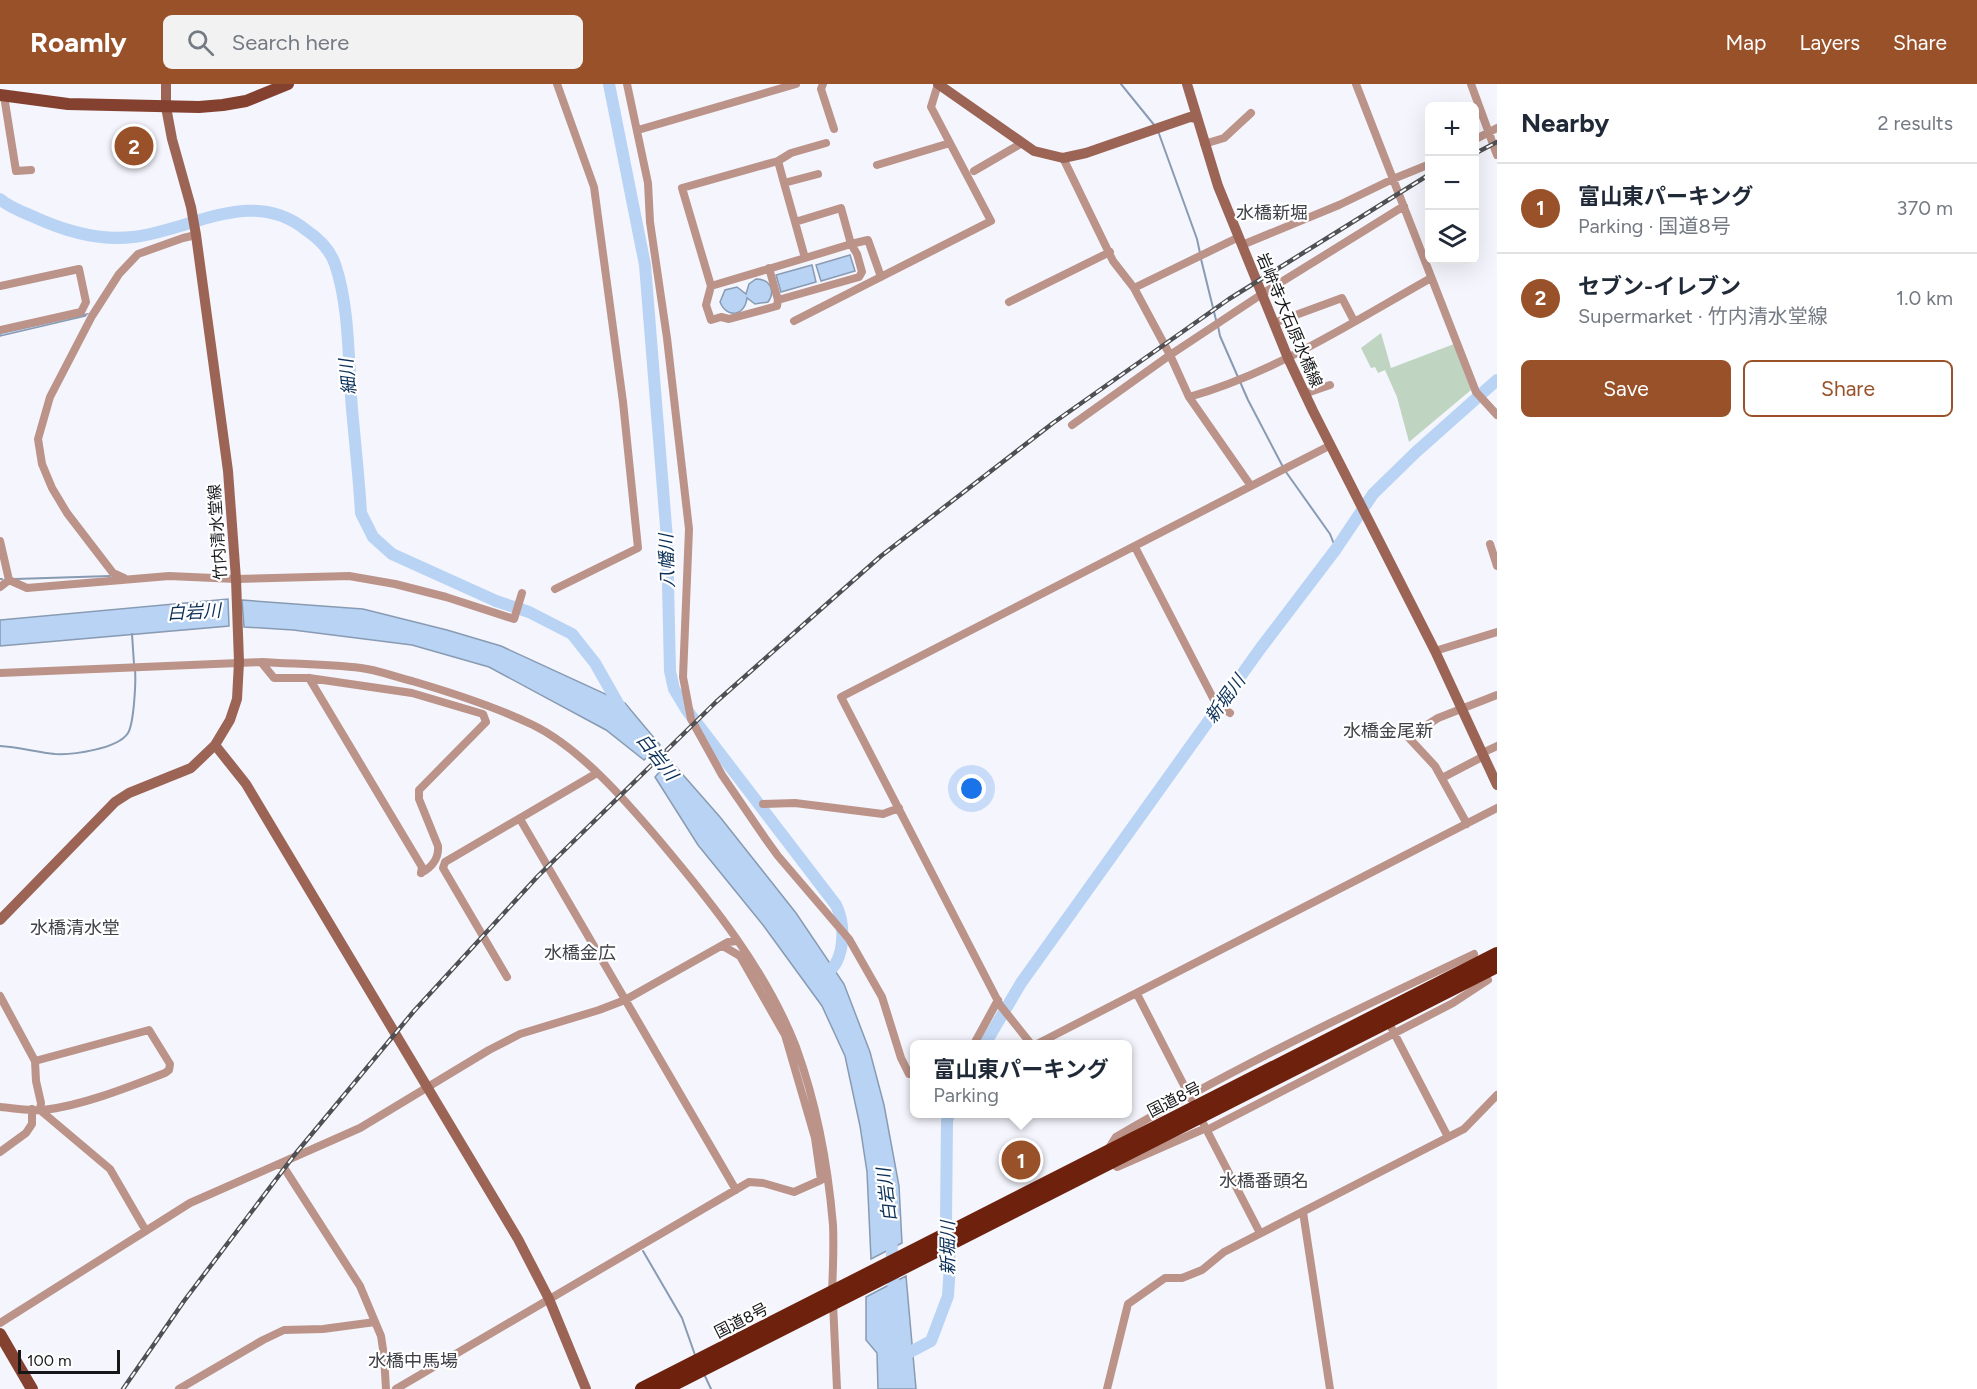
<!DOCTYPE html>
<html lang="en">
<head>
<meta charset="utf-8">
<style>
	body { margin:0; font-family:Figtree,"Noto Sans JP",sans-serif; background:#f2f2f3; color:#1f2937 }
	.controls { position:absolute; right:18px; top:18px; display:grid; overflow:hidden; border-radius:9px; box-shadow:0 6px 24px #0002 }
	.controls button { width:54px; height:54px; display:grid; place-items:center; padding:0; border:0; border-bottom:2px solid #e0e1e3; background:#fff; color:#1f2937; font:30px sans-serif }
	.scale { position:absolute; left:18px; bottom:15px; width:102px; box-sizing:border-box; padding-left:6px; border:3px solid #161719; border-top:0; font-size:16px; line-height:21px; white-space:nowrap; color:#161719; -webkit-text-stroke:4px #fff; paint-order:stroke }
	.you { position:absolute; left:972px; top:705px; width:21px; height:21px; margin:-15px; border:4px solid #fff; border-radius:50%; background:#1a73e8; box-shadow:0 0 0 9px #1a73e833 }
	.badge { display:grid; place-items:center; width:39px; height:39px; border-radius:50%; background:#985129; color:#fff; font-size:20px; font-weight:700 }
	.pin { position:absolute; translate:-50% -50%; border:3px solid #fff; box-shadow:0 2px 6px #0006 }
	.popup { position:absolute; left:910px; top:956px; width:222px; height:78px; box-sizing:border-box; display:grid; place-content:center; border-radius:9px; background:#fff; filter:drop-shadow(0 2px 4px #0005); font-size:20px; white-space:nowrap; color:#747a83 }
	.popup b { font-size:22px; color:#1f2937 }
	.popup::after { content:''; position:absolute; left:50%; top:100%; margin-left:-12px; border:12px solid transparent; border-top-color:#fff }
	.list { margin:0; padding:0; list-style:none }
	h2 { display:flex; justify-content:space-between; align-items:center; height:78px; margin:0; padding:0 24px; font-size:26px }
	h2 small { font-size:20px; font-weight:400; color:#747a83 }
	.list li { display:grid; grid-template-columns:39px 1fr auto; gap:18px; align-items:center; box-sizing:border-box; height:90px; padding:0 24px; border-top:2px solid #e0e1e3 }
	.list b { display:block; font-size:22px; white-space:nowrap }
	.list p { margin:0; font-size:20px; white-space:nowrap; color:#747a83 }
	.list em { font-size:20px; font-style:normal; color:#747a83 }
	.actions { display:flex; gap:12px; padding:18px 24px }
	.actions a { flex:1; padding:14px 0; border:2px solid #985129; border-radius:9px; text-align:center; font-size:21px; color:#985129 }
	.actions .main { background:#985129; color:#fff }
	.icon { flex:none; width:33px; height:33px; fill:none; stroke:currentColor; stroke-width:2; stroke-linecap:round; stroke-linejoin:round }
	.map { position:relative; flex:none; width:1497px; height:1305px; overflow:hidden }
	header { display:flex; align-items:center; gap:36px; box-sizing:border-box; height:84px; padding:0 30px; background:#985129; color:#fff }
	header strong { font-size:28px }
	nav { display:flex; gap:33px; margin-inline-start:auto; font-size:21px }
	.search { width:420px; height:54px; background:#f2f2f3; display:flex; align-items:center; gap:15px; box-sizing:border-box; padding:0 21px; border-radius:9px; color:#747a83; font-size:22px }
	main { display:flex }
	aside { flex:1; background:#fff }
	.map>svg:first-child { display:block }
	.green { fill:#bfd5c1 }
	.water { fill:#b9d3f4; stroke:#889bb2; stroke-width:1.5 }
	.lines { fill:none; stroke-linecap:round; stroke-linejoin:round }
	.stream { stroke:#889bb2; stroke-width:2 }
	.river { stroke:#b9d3f4; stroke-width:12 }
	.street { stroke:#bb9389; stroke-width:8 }
	.secondary { stroke:#9c6455; stroke-width:10 }
	.primary { stroke:#844130; stroke-width:12 }
	.highway { stroke:#6e210d; stroke-width:14 }
	.rail-casing { stroke:#4f5053; stroke-width:4.5 }
	.rail { stroke:#fff; stroke-width:2; stroke-dasharray:7; stroke-linecap:butt }
	.labels { text-anchor:middle; stroke-width:4.5; stroke-linejoin:round; paint-order:stroke }
	.street-label { font-size:16px; fill:#161719; stroke:#fff }
	.neighbourhood-label { font-size:18px; fill:#414248; stroke:#fff }
	.water-label { font-size:18px; font-style:italic; fill:#0b3159; stroke:#fff }
</style>
</head>
<body>
<header>
<strong>Roamly</strong>
<div class="search"><svg class="icon" aria-label="search" viewBox="0 0 24 24"><circle cx="10" cy="10" r="6"/><path d="M15 15l6 6"/></svg>Search here</div>
<nav><a>Map</a><a>Layers</a><a>Share</a></nav>
</header>
<main>
<div class="map">
<svg width="1497" height="1305" viewBox="0 0 1497 1305">
	<rect width="100%" height="100%" fill="#f4f5fd"/>
	<path class="green" d="M1381 249 1391 284 1454 260 1471 306 1409 358 1397 313 1385 286 1378 289 1375 283 1371 284 1361 264Z"/>
	<path class="water" d="M850 171 855 187 821 197 816 181Z
		M812 181 816 198 781 208 776 191Z
		M756 195C770 195 776 207 768 218L755 220 747 214C745 232 727 235 720 218L725 206 737 203 746 210 749 200Z
		M87 230 85 232 0 252V249Z
		M228 515 229 542 0 562V536Z
		M242 516 363 525 447 546 501 562 625 619 660 661 644 676 606 646 489 583 412 561 293 546 244 543Z
		M670 676 720 733 796 829 844 900 870 968 884 1021 899 1102 902 1159 871 1175 867 1088 860 1042 845 972 822 922 763 841 698 761 655 693Z
		M906 1192 916 1305H878L877 1269 866 1256V1213Z"/>
	<g class="lines">
		<path class="stream" d="M1121 0 1155 42
			M1158 47 1197 155 1200 169
			M1201 175 1216 236
			M1218 242 1220 252 1248 316 1283 383
			M1286 388 1330 450 1336 465
			M0 495H2
			M15 495 110 492
			M132 550 134 580
			M0 662C18 663 36 668 55 670 72 671 118 665 128 649 134 639 136 598 135 585
			M643 1167 682 1234 695 1271
			M704 1290 711 1305"/>
		<path class="river" d="M609 0 645 181 667 455 670 587 674 605 686 625 836 821C844 837 845 862 836 879 833 884 828 889 824 894
			M0 115C9 123 20 127 32 132 64 147 97 157 133 153 192 146 252 102 306 146 318 154 330 166 335 180 350 224 348 278 352 325 355 359 359 394 361 429L373 453 392 470 496 517 529 528 572 550 595 579 624 630
			M644 654 672 695
			M985 960 1021 899 1260 565 1336 465 1373 410 1416 368 1497 296
			M891 1148 894 1215
			M899 1274 931 1257 948 1212 950 1180 946 1137 947 1037 949 1030"/>
		<path class="street" d="M627 0 648 99 650 138 667 254 689 445 683 593 691 635 722 691 765 754 778 772 849 855 882 913 901 974 909 990 914 988
			M823 0 821 5 834 45
			M1356 0 1476 308 1497 331
			M1471 0 1497 71
			M4 12 16 87 31 86
			M638 46 796 0
			M1474 56 1497 44
			M1204 60 1224 54 1251 29
			M1063 74 1113 177 1134 204 1170 271 1189 313 1251 402
			M778 77 791 69 826 59
			M877 81 950 59
			M974 87 1022 59
			M818 90 784 99 778 77 682 104 711 202 706 221 711 236 721 233 729 235 777 222 778 216 859 193 862 188 857 170 851 160 805 174 795 138 841 124 851 160 868 156 881 193
			M784 99 795 138
			M1242 161 1339 121 1393 95 1430 80
			M769 184 778 216
			M0 202 79 185 86 218 81 228 0 246
			M711 202 805 174
			M1134 204 1239 153
			M1009 218 1110 168
			M794 237 991 137 931 23 938 0
			M1274 239 1342 214 1354 237
			M1304 310 1330 301
			M1189 313C1276 288 1353 238 1431 194
			M1072 341 1170 271 1262 210 1404 122
			M0 457 9 496
			M1490 460 1497 482
			M1135 463 1215 618 1230 629
			M124 494 113 489 67 429 52 404 42 380 38 355 50 313 92 232 119 190 138 170 183 154 196 151
			M9 496 27 504 169 492 236 495 349 492 395 500 446 513 514 535 522 509
			M0 503 9 496
			M555 505 638 464 623 318 594 103 557 0
			M1435 567 1497 548
			M261 578C294 580 328 580 361 584 378 586 395 593 412 597 453 609 494 622 533 641 580 664 626 717 659 756 712 819 766 886 796 963 816 1018 828 1082 833 1141 834 1163 833 1186 832 1208
			M0 589 261 578 274 594H309L412 609 483 630 486 638 419 706V715L438 762C439 775 431 784 421 789
			M309 594 422 783 421 789
			M1482 669 1497 662
			M1442 694 1484 672
			M763 720 795 719 883 730 899 724
			M520 735 736 1106
			M1467 740 1435 682 1408 653 1438 634 1497 611
			M507 893 443 784 445 778 597 689
			M1137 910 1191 1015
			M0 912 35 977 36 997 41 1019 40 1026
			M1391 943 1448 1053
			M974 960 998 916
			M1031 960 1000 921 841 613 1331 361
			M1037 960 1497 724
			M0 1023C14 1024 29 1027 43 1026 81 1022 129 1003 165 989L169 986 170 980 149 946 35 977
			M40 1026 110 1085 146 1147
			M1203 1039 1260 1149
			M1207 1046 1453 919 1488 896
			M1109 1064 1116 1053C1232 985 1353 927 1474 870
			M0 1068 26 1049 32 1040V1025
			M1111 1078 1117 1083 1206 1044
			M281 1079 360 1202 381 1252 384 1272 386 1305
			M1303 1128 1330 1305
			M833 1219 837 1305
			M0 1239 190 1119 360 1044 489 966 520 950 599 926 625 916 728 858 737 857
			M179 1305 263 1256 284 1246 323 1245 375 1238
			M396 1305 749 1098 763 1099 794 1108 821 1096 815 1054 785 951 740 872 723 862
			M1107 1305 1128 1220 1165 1194H1182L1202 1186 1224 1168 1464 1045 1497 1011"/>
		<path class="secondary" d="M938 0 1034 67 1063 74 1086 69 1190 33 1197 34
			M1187 0 1218 102 1288 274 1313 327 1435 567 1497 701
			M215 661 246 700 518 1155 549 1215 586 1305
			M0 836 115 718 129 709 191 684 215 661 230 636 237 615 239 578 236 495 228 387 196 151 191 123 172 55 166 23V0"/>
		<path class="primary" d="M0 11 68 20 199 23 223 21 246 17 288 0
			M0 1250 32 1305"/>
		<path class="highway" d="M642 1305 1497 870
			M664 1305 1497 882"/>
		<g class="rail-casing">
			<path id="rail" d="M1474 70 1497 58
				M123 1305 184 1217 296 1069 414 927 538 792 716 618 881 472 1053 339 1229 215 1430 90"/>
		</g>
		<use href="#rail" class="rail"/>
	</g>
	<g class="labels">
		<g class="street-label">
			<text transform="translate(1290 236) rotate(67)" y="6">岩峅寺大石原水橋線</text>
			<text transform="translate(217 448) rotate(-94)" y="6">竹内清水堂線</text>
			<text transform="translate(1174 1015) rotate(-27)" y="6">国道8号</text>
			<text transform="translate(741 1236) rotate(-27)" y="6">国道8号</text>
		</g>
		<g class="neighbourhood-label">
			<text x="1272" y="135">水橋新堀</text>
			<text x="1388" y="653">水橋金尾新</text>
			<text x="75" y="850">水橋清水堂</text>
			<text x="580" y="875">水橋金広</text>
			<text x="1264" y="1103">水橋番頭名</text>
			<text x="413" y="1283">水橋中馬場</text>
		</g>
		<g class="water-label">
			<text transform="translate(348 293) rotate(-96)" y="6">細川</text>
			<text transform="translate(667 477) rotate(-92)" y="6">八幡川</text>
			<text transform="translate(194 528) rotate(-3)" y="6">白岩川</text>
			<text transform="translate(1225 615) rotate(-54)" y="6">新堀川</text>
			<text transform="translate(657 673) rotate(52)" y="6">白岩川</text>
			<text transform="translate(887 1111) rotate(-97)" y="6">白岩川</text>
			<text transform="translate(948 1164) rotate(-90)" y="6">新堀川</text>
		</g>
	</g>
</svg>
<div class="controls">
<button>+</button>
<button>−</button>
<button><svg class="icon" aria-label="layers" viewBox="0 0 24 24"><path d="M12 4l9 5-9 5-9-5zM3 14l9 5 9-5"/></svg></button>
</div>
<div class="scale">100 m</div>
<div class="you"></div>
<div class="pin badge" style="left:1021px;top:1076px">1</div>
<div class="popup"><b>富山東パーキング</b>Parking</div>
<div class="pin badge" style="left:134px;top:62px">2</div>
</div>
<aside>
<h2>Nearby<small>2 results</small></h2>
<ul class="list">
<li><span class="badge">1</span><div><b>富山東パーキング</b><p>Parking · 国道8号</p></div><em>370 m</em></li>
<li><span class="badge">2</span><div><b>セブン-イレブン</b><p>Supermarket · 竹内清水堂線</p></div><em>1.0 km</em></li>
</ul>
<div class="actions"><a class="main">Save</a><a>Share</a></div>
</aside>
</main>
</body>
</html>
